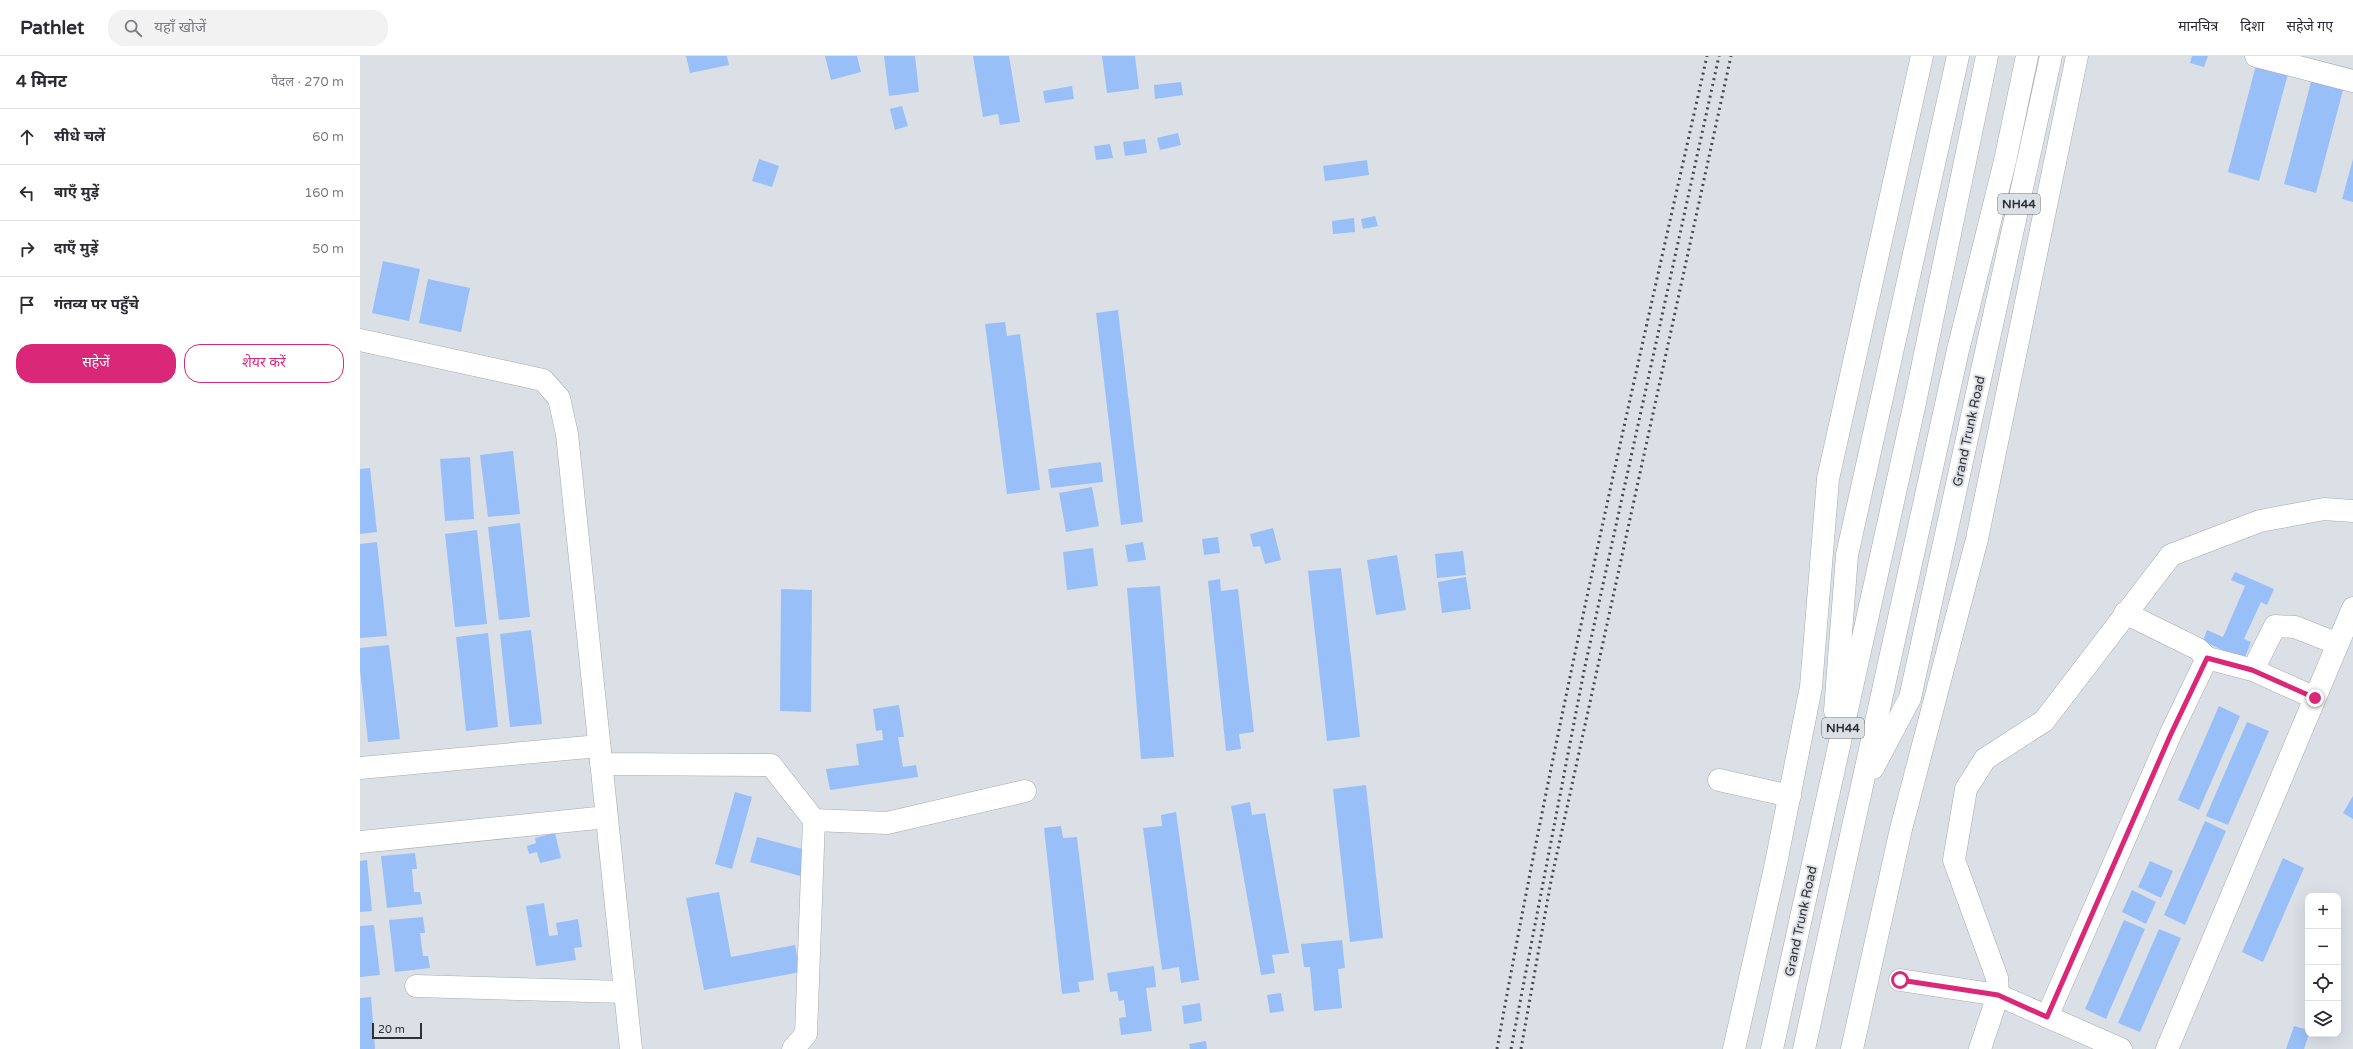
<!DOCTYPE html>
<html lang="hi">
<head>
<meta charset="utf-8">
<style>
	body { margin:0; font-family:"Varela Round","Noto Sans Devanagari",sans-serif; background:#f2f2f3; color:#2b2b33 }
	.controls { position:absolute; right:12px; bottom:12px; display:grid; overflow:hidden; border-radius:8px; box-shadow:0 4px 16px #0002 }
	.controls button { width:36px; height:36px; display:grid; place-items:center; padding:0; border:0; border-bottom:1px solid #e1e1e2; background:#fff; color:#2b2b33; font:20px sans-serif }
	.scale { position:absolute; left:12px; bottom:10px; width:50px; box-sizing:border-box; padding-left:4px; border:2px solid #303134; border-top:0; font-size:11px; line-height:14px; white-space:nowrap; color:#303134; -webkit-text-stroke:3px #dbe0e7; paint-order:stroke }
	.stop { position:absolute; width:12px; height:12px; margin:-9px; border:3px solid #db2777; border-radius:50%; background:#fff }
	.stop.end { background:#db2777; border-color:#fff; box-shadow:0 1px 4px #0008 }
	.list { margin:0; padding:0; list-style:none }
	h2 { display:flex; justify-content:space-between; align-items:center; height:52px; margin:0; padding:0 16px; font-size:17px }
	h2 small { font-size:13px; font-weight:400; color:#7c7c81 }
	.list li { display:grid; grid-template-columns:26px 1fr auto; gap:12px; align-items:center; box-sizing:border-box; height:56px; padding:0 16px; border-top:1px solid #e1e1e2 }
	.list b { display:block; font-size:15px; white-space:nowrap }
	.list em { font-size:13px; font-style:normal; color:#7c7c81 }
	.actions { display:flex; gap:8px; padding:12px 16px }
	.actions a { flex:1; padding:9px 0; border:1px solid #db2777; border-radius:16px; text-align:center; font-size:14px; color:#db2777 }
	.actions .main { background:#db2777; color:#fff }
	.icon { flex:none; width:22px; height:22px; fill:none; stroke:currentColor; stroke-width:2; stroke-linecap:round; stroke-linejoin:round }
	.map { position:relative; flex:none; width:1993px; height:993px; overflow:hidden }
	header { display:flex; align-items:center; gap:24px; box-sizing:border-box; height:56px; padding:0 20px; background:#fff; border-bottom:1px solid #e1e1e2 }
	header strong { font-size:19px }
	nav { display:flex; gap:22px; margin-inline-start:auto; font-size:14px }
	.search { width:280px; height:36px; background:#f2f2f3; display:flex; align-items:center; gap:10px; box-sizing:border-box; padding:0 14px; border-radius:16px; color:#7c7c81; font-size:15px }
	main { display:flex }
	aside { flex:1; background:#fff }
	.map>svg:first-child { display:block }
	.building { fill:#99bff8 }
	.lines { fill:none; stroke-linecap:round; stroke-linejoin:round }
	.minor-casing { stroke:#a5a9b0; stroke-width:23 }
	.highway-casing { stroke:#a5a9b0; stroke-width:23 }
	.minor { stroke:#fff; stroke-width:22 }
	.highway { stroke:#fff; stroke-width:22 }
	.rail { stroke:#46484b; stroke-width:3; stroke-dasharray:2 4; stroke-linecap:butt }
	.route { stroke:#db2777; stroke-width:5 }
	.labels { text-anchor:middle; stroke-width:4; stroke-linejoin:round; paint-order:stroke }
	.shield { fill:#dbe0e7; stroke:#63666a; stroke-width:1 }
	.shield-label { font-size:12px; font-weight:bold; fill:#303134 }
	.street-label { font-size:13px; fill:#303134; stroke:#dbe0e7 }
</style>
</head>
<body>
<header>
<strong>Pathlet</strong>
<div class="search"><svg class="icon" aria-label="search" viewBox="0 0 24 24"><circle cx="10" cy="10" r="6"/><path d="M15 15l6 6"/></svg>यहाँ खोजें</div>
<nav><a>मानचित्र</a><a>दिशा</a><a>सहेजे गए</a></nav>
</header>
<main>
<aside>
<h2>4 मिनट<small>पैदल · 270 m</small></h2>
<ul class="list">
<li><svg class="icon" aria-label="ahead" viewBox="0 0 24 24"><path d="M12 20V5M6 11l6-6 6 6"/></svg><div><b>सीधे चलें</b></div><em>60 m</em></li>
<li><svg class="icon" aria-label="left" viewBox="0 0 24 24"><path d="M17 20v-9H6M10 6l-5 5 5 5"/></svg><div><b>बाएँ मुड़ें</b></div><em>160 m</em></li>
<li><svg class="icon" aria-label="right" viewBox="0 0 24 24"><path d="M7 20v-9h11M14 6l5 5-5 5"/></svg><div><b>दाएँ मुड़ें</b></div><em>50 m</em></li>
<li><svg class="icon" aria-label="arrive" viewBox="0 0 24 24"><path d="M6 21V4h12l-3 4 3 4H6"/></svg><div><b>गंतव्य पर पहुँचे</b></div></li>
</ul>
<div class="actions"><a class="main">सहेजें</a><a>शेयर करें</a></div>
</aside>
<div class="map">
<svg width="1993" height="993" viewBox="0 0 1993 993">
	<rect width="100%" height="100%" fill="#dbe0e7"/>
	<path class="building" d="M326 0H367L369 9 330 17Z
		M465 0H497L501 16 471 24Z
		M524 0H555L559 36 529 40Z
		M613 0H649L660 66 640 69 638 58 623 61Z
		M742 0H775L779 33 747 37Z
		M1832 0H1848L1844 11 1830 7Z
		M1896 9 1928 18 1899 125 1868 116Z
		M1952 22 1984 30 1956 137 1924 128Z
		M821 26 823 39 795 43 794 29Z
		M712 30 714 43 685 47 683 35Z
		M542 50 548 70 535 74 530 53Z
		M818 77 821 89 800 94 797 82Z
		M785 83 787 97 765 100 763 86Z
		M750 88 753 102 736 104 734 90Z
		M399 103 419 110 412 131 392 125Z
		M1993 103V146L1982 143Z
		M1007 104 1009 119 965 125 963 110Z
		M1015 160 1018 170 1003 173 1001 163Z
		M994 162 995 176 973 178 972 165Z
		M23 205 60 213 49 265 12 257Z
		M68 223 110 232 101 276 59 267Z
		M758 254 783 466 761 469 736 257Z
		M645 266 647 280 660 278 680 434 647 438 625 268Z
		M153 395 160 458 128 461 120 399Z
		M110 401 114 463 85 465 80 403Z
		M741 406 743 426 691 432 688 413Z
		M10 412 17 476 0 478V413Z
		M732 431 739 470 706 476 699 437Z
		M160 467 170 561 139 564 128 471Z
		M913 472 921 504 905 508 900 490 893 491 890 478Z
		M117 474 127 568 95 571 85 478Z
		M858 481 860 497 844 499 842 483Z
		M17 486 27 580 0 582V488Z
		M783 486 786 504 768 506 765 489Z
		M733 492 738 530 707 534 703 496Z
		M1103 495 1106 519 1077 522 1075 498Z
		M1037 499 1046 554 1016 559 1007 504Z
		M981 512 1000 681 967 685 948 515Z
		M1875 516 1914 533 1907 549 1901 546 1884 583 1891 586 1884 604 1843 585 1847 574 1863 581 1885 530 1871 524Z
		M1106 521 1111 553 1082 557 1078 526Z
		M860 523 861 535 878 533 894 676 879 678 881 693 866 695 848 525Z
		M800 530 814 701 781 703 767 532Z
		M421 533 452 534 451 656 420 655Z
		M171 574 182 668 150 671 140 578Z
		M128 577 138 671 106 675 96 581Z
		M29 589 40 683 8 686 0 614V592Z
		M539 649 544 681H538L543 711 556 709 558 721 470 734 466 713 499 709 496 688 523 684 522 674 516 675 513 653Z
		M1859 650 1880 660 1839 754 1818 744Z
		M1887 666 1909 675 1868 769 1846 760Z
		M1006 729 1023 882 990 886 973 733Z
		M375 736 392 741 372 813 355 808Z
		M1993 740V763L1983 757Z
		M890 746 892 759 905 757 929 897 912 899 915 917 901 919 871 750Z
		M816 756 839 924 821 927 819 911 802 914 783 772 802 770 801 759Z
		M1845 765 1866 775 1825 869 1804 859Z
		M701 770 703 782 717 781 734 924 718 926 720 936 702 938 684 772Z
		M195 777 201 802 180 807 177 796 169 798 167 790 176 787 175 782Z
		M397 781 446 794 440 820 390 806Z
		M55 797 57 813H52L54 836H60L62 848 27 852 21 800Z
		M1923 802 1944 812 1903 906 1882 896Z
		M7 804 12 855 0 856V805Z
		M1790 805 1813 815 1801 842 1778 831Z
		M1772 834 1796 846 1786 868 1762 856Z
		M359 836 371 901 435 889 440 916 344 934 326 842Z
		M184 847 189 880 198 879 196 867 218 863 222 891 214 892 216 904 176 910 166 850Z
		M63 861 65 877H60L63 900H68L70 912 35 916 29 864Z
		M1764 864 1785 873 1746 963 1725 953Z
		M14 869 20 919 0 921V870Z
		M1799 873 1821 882 1780 976 1758 967Z
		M982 884 985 912 978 913 982 952 954 955 950 911H944L941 888Z
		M794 910 796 931 786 932 792 975 761 979 759 962 766 961 764 944 759 945 757 935 750 936 747 917Z
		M921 937 924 955 910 957 907 939Z
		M11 941 15 993H0V942Z
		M840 947 842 965 824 968 822 950Z
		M1934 970 1948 974 1949 978 1944 993H1926Z
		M846 985 847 993H830L829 988Z"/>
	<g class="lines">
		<g class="minor-casing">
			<path id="minor" d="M1896 0 1993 25
				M0 284 183 324 199 342 207 378 271 993
				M1765 557 1838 593 1847 602 1893 614 1955 642
				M1893 614 1915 570 1935 571 1978 588
				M241 708 411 709 454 764 527 767 665 735
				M0 712 239 690
				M1359 724 1430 740
				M0 786 247 761
				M1540 924 1638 939 1761 993
				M56 930 265 936
				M1687 961 1810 679 1847 602
				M433 993 446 978 454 764
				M1374 993 1415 812 1451 631 1468 423 1562 0
				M1492 993 1541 773 1617 483 1717 0
				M1620 993 1638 939 1637 922 1594 804 1606 733 1625 703 1684 665 1811 499 1900 465 1964 453 1993 455
				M1807 993 1993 552"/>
		</g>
		<g class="highway-casing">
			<path id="highway" d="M1475 655 1487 499 1598 0
				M1513 712 1550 642 1691 0
				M1412 993 1554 351 1627 0
				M1444 993 1598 294 1645 105 1667 0"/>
		</g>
		<use href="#minor" class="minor"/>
		<use href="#highway" class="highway"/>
		<path class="rail" d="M1137 993C1197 660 1273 330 1347 0
			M1151 993 1224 615 1359 0
			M1161 993 1191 825 1371 0"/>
	</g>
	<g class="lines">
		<path class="route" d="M1540 924 1638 939 1687 961 1810 680 1847 602 1892 614 1955 642"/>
	</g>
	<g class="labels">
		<g class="shield">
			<rect x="1638" y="138" width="42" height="20" rx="3"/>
			<rect x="1462" y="662" width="42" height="20" rx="3"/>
		</g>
		<g class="shield-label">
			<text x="1659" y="152">NH44</text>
			<text x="1483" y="676">NH44</text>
		</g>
		<g class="street-label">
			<text transform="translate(1608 375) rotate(-78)" y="5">Grand Trunk Road</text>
			<text transform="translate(1440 865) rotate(-78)" y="5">Grand Trunk Road</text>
		</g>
	</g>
</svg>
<div class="controls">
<button>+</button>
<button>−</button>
<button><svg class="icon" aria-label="locate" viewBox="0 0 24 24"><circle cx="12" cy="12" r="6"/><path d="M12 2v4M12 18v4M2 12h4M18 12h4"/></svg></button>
<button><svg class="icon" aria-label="layers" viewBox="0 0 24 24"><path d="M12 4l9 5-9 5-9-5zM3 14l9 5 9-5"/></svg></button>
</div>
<div class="scale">20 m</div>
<div class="stop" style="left:1540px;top:924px"></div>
<div class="stop end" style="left:1955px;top:642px"></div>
</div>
</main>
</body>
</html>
